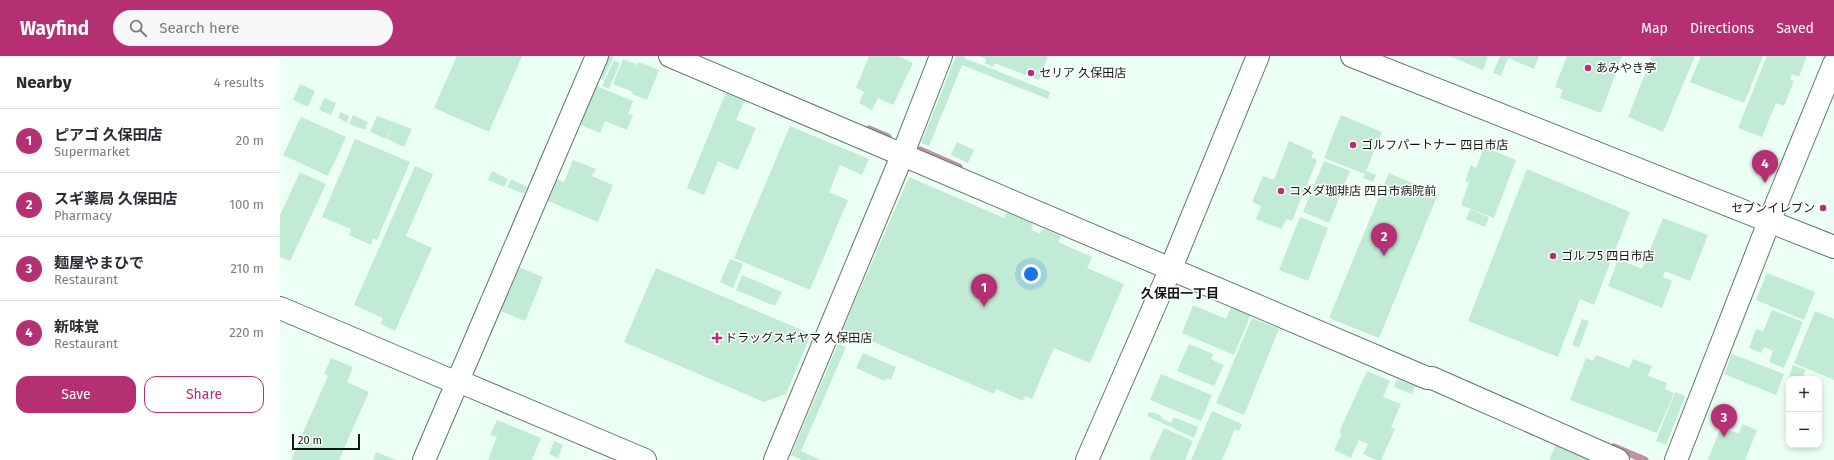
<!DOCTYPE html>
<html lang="en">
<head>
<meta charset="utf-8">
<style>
	body { margin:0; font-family:"Fira Sans","Noto Sans JP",sans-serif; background:#f7f7f7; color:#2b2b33 }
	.controls { position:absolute; right:12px; bottom:12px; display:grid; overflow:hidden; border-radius:8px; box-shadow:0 2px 6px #0003 }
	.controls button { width:36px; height:36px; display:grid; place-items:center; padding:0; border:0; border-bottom:1px solid #e1e1e2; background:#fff; color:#2b2b33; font:20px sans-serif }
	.scale { position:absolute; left:12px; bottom:10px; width:68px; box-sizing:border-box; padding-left:4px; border:2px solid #0f1713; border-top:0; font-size:11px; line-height:14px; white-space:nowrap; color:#0f1713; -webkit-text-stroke:3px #fff; paint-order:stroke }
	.you { position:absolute; left:751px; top:218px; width:14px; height:14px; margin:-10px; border:3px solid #fff; border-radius:50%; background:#1a73e8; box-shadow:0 0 0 6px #1a73e833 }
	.badge { display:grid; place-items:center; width:26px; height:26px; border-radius:50%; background:#b52f73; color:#fff; font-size:13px; font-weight:700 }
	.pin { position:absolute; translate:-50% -33px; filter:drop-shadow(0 1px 2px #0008) }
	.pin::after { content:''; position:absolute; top:21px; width:14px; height:12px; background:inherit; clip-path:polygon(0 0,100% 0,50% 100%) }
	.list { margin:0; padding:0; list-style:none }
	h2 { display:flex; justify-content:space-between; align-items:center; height:52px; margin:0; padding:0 16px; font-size:17px }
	h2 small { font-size:13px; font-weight:400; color:#7c7c81 }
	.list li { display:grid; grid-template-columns:26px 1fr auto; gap:12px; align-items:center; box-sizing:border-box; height:64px; padding:0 16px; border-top:1px solid #e1e1e2 }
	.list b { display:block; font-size:15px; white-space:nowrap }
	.list p { margin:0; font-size:13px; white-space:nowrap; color:#7c7c81 }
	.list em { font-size:13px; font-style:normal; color:#7c7c81 }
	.actions { display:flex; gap:8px; padding:12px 16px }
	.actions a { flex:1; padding:9px 0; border:1px solid #b52f73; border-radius:12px; text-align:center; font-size:14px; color:#b52f73 }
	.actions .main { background:#b52f73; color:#fff }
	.icon { flex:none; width:22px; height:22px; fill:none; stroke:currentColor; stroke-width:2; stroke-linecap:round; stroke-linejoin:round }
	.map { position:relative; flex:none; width:1554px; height:404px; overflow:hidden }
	header { display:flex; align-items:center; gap:24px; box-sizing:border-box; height:56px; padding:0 20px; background:#b52f73; color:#fff }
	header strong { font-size:19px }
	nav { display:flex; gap:22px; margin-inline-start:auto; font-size:14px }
	.search { width:280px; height:36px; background:#f7f7f7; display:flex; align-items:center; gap:10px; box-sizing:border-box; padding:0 14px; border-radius:22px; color:#7c7c81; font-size:15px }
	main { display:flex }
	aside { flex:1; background:#fff }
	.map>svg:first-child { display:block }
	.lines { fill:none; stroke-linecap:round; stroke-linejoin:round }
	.stream { stroke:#bc93a2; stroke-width:7 }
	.building { fill:#c1ebd5 }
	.minor-casing { stroke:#62766c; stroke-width:24 }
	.minor { stroke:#fff; stroke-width:22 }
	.poi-dot { fill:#b52f73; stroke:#fff; stroke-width:1.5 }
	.labels { text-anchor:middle; stroke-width:3; stroke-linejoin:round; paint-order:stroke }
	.poi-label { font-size:12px; fill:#0f1713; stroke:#fff; text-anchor:start }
	.neighbourhood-label { font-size:13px; font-weight:bold; fill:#0f1713; stroke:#fff }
</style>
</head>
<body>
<header>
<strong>Wayfind</strong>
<div class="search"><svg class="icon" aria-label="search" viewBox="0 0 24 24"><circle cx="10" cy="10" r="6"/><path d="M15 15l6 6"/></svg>Search here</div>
<nav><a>Map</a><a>Directions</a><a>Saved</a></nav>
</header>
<main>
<aside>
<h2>Nearby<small>4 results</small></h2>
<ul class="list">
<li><span class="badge">1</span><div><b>ピアゴ 久保田店</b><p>Supermarket</p></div><em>20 m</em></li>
<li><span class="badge">2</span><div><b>スギ薬局 久保田店</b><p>Pharmacy</p></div><em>100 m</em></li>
<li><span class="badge">3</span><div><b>麺屋やまひで</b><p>Restaurant</p></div><em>210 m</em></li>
<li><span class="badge">4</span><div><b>新味覚</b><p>Restaurant</p></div><em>220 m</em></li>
</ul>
<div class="actions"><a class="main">Save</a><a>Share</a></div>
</aside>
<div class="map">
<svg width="1554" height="404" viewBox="0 0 1554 404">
	<rect width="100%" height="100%" fill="#ecfff4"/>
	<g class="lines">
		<path class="stream" d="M589 73 608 81
			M640 94 679 111
			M1334 391 1365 404"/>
	</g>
	<path class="building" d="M177 0H242L209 76 154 52Z
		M328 0H334L323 24 318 22Z
		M589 0H618L633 7 613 49 598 42 592 54 579 47 584 36 576 32Z
		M676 0H685L684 2 770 36 768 43 682 9 649 90 641 87Z
		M698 0H768L759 24 714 7 713 11 705 7 706 3Z
		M1169 0H1208L1203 14Z
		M1220 0H1259L1254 13 1228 2 1221 20 1213 17Z
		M1287 0H1342L1321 57 1280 42 1283 34 1275 31Z
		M1372 0H1415L1383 76 1348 61Z
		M1421 0H1483L1464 47 1410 26Z
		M1487 0H1527L1519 21 1512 18 1510 23 1514 25 1504 50 1496 47 1482 81 1458 72Z
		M343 3 356 8 355 11H356L358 6 379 14 367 44 352 38 353 36 333 28Z
		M334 4 340 7 329 33 322 30Z
		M20 28 35 35 28 51 13 44Z
		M314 29 353 45 348 58 353 59 347 74 325 65 320 77 299 68Z
		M446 36 465 44 456 64 476 72 458 114 438 105 424 139 407 132Z
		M44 42 56 47 51 59 39 54Z
		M60 56 69 60 67 67 58 62Z
		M73 59 88 66 85 74 69 68Z
		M1061 59 1102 76 1086 115 1096 119 1093 126 1083 122 1085 118 1044 102Z
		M97 60 132 73 124 91 107 83 113 69 106 83 90 76Z
		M21 61 66 81 48 120 3 99Z
		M510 70 589 103 582 119 560 109 549 136 568 144 530 234 454 202Z
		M75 83 130 106 97 184 93 182 91 189 69 179 71 173 42 161Z
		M1009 85 1034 96 1031 101 1037 104 1012 165 1006 163 1002 173 976 163 981 150 972 146 983 120 994 124Z
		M677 86 694 94 688 107 671 99Z
		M1204 91 1236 104 1214 162 1181 149 1189 127 1185 125 1191 109 1196 112Z
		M293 104 316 113 312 120 333 129 318 166 268 145 277 123 284 126Z
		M1044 105 1070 115 1049 167 1023 156Z
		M135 110 153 118 126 180 152 192 115 275 101 268 103 262 74 249Z
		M1247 113 1350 156 1314 249 1300 243 1278 301 1188 265Z
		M212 115 228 123 224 131 208 124Z
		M20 116 46 128 10 205 0 201V159Z
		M1109 117 1158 138 1099 282 1049 262Z
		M629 121 724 162 727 156 753 168 751 174 760 178 763 172 781 180 778 186 812 201 807 212 844 228 810 307 774 292 752 343 745 340 743 345 716 333 714 338 563 273Z
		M231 123 247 131 244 138 227 131Z
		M1190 153 1209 161 1205 171 1186 163Z
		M1020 161 1048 172 1028 225 999 214Z
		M1383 162 1428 179 1410 225 1385 215 1383 221 1392 225 1382 252 1328 230 1338 203 1362 213Z
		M450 203 463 208 453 232 440 226Z
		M239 211 263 221 245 265 221 255Z
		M376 212 531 278 506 338 484 346 344 286Z
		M1487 217 1535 236 1524 264 1476 244Z
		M462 219 502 236 495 250 456 234Z
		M913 249 946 263 952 249 971 258 954 299 902 277Z
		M1492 254 1523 266 1504 312 1489 306 1493 295 1484 291 1481 297 1469 292 1476 273 1483 276Z
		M1535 255 1554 263V324L1514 307Z
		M972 262 999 273 964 359 936 347Z
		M1302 263 1309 265 1299 292 1292 289Z
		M558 288 566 291 521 395 541 404H522L511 399Z
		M909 288 933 298 931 303 944 309 934 330 897 315Z
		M583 297 616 311 611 324 606 322 605 325 576 312Z
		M1452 298 1504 318 1496 339 1444 318Z
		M1316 299 1349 312 1353 303 1372 310 1368 320 1387 327 1385 333 1394 337 1377 377 1290 344 1306 302 1313 305Z
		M51 302 73 311 67 326 89 336 59 404H11L48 320 44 318Z
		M1513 309 1526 314 1522 323H1508Z
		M1087 315 1110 325 1103 341 1121 348 1111 371 1115 373 1101 404H1096L1083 398 1088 388 1079 384 1071 402 1054 394 1062 377 1059 376Z
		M881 318 932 339 921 365 870 344Z
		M1117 323 1135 330 1132 338 1114 331Z
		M1395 336 1405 340 1386 389 1376 385Z
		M932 355 962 368 959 375 955 373 942 404H911Z
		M869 356 872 357V356L882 360 881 362 891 367 894 361 918 371 914 382 867 360Z
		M217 364 261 382 252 404H208L217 381 210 379Z
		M1462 368 1477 374 1465 404H1428L1441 371 1459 378Z
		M884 372 913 385 905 404H869Z
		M274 385 283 389 278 402 269 398Z
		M1276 389 1309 404H1269Z
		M96 396 116 404H93Z"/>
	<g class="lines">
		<g class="minor-casing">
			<path id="minor" d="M390 0 1147 322H1152L1338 404
				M1072 0 1554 191
				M0 252 177 327H183L365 404
				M144 404 317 0
				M495 404 622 100 661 0
				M807 404 891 212 978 0
				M1396 404 1489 166 1554 8"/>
		</g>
		<use href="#minor" class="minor"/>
	</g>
	<g class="poi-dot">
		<circle cx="1308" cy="12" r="4"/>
		<circle cx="751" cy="17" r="4"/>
		<circle cx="1073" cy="89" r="4"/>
		<circle cx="1001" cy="135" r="4"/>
		<circle cx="1543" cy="152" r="4"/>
		<circle cx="1273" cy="200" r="4"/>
		<path d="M435 276h4v4h4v4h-4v4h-4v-4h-4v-4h4z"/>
	</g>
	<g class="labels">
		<g class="poi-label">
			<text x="1316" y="16">あみやき亭</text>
			<text x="759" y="21">セリア 久保田店</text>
			<text x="1081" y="93">ゴルフパートナー 四日市店</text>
			<text x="1009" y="139">コメダ珈琲店 四日市病院前</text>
			<text x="1535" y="156" text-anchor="end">セブンイレブン</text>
			<text x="1281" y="204">ゴルフ5 四日市店</text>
			<text x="445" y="286">ドラッグスギヤマ 久保田店</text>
		</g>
		<g class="neighbourhood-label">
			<text x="900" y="242">久保田一丁目</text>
		</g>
	</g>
</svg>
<div class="controls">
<button>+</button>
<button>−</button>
</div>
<div class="scale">20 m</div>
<div class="you"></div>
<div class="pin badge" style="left:704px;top:251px">1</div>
<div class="pin badge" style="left:1104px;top:200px">2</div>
<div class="pin badge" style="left:1444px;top:381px">3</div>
<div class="pin badge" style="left:1485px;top:127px">4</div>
</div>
</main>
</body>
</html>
